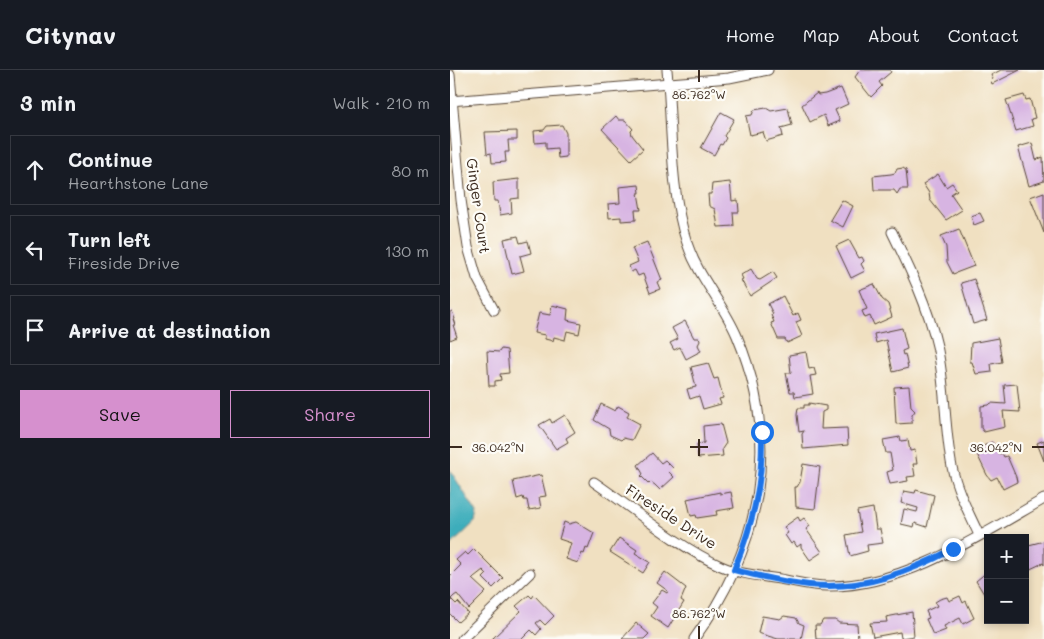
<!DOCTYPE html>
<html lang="en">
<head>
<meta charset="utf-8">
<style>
	body { margin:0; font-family:Mali,sans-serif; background:#242831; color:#f1f3f6 }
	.controls { position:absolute; right:15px; bottom:15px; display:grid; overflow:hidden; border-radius:0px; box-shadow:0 2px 8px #0003 }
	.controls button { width:45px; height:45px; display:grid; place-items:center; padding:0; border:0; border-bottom:1px solid #363941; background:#171b24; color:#f1f3f6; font:25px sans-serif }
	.stop { position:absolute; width:15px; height:15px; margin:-11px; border:4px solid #1a73e8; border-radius:50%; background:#fff }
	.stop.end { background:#1a73e8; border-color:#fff; box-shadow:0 1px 5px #0008 }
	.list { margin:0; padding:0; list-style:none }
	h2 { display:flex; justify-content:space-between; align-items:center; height:65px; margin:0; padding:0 20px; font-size:21px }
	h2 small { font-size:16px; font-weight:400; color:#9ea1a6 }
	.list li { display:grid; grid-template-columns:32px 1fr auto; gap:15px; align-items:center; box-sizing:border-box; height:70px; margin:0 10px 10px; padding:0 10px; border:1px solid #363941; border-radius:0px }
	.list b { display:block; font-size:19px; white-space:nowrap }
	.list p { margin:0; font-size:16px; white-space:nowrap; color:#9ea1a6 }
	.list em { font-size:16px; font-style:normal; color:#9ea1a6 }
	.actions { display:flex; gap:10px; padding:15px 20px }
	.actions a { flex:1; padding:11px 0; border:1px solid #d690ce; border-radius:0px; text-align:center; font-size:18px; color:#d690ce }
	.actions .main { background:#d690ce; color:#111 }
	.icon { flex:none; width:28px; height:28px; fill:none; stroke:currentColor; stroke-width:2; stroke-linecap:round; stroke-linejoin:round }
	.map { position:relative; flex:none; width:594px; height:569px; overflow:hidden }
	header { display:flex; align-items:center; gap:30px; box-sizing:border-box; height:70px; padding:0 25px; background:#171b24; border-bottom:1px solid #363941 }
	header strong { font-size:24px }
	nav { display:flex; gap:28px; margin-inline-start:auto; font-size:18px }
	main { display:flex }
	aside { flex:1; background:#171b24 }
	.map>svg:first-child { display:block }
	.water { fill:#3eadbb; stroke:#3c6c6c }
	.building { fill:#d7b4e2 }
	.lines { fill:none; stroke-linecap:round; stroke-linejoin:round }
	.street-casing { stroke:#564536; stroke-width:11 }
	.street { stroke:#fff; stroke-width:9 }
	.route { stroke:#1a73e8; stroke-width:6 }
	.ticks { fill:none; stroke:#3b2a1e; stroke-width:2 }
	.labels { text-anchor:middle; stroke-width:4.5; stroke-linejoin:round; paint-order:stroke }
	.street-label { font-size:15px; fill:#3b2a1e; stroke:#fdfcf7 }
	.ticks-label { font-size:12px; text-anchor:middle; fill:#3b2a1e; stroke:#fdfcf7; stroke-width:4.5; stroke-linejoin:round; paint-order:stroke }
</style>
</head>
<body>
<header>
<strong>Citynav</strong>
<nav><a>Home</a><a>Map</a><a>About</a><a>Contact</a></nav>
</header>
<main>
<aside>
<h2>3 min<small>Walk · 210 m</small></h2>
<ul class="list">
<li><svg class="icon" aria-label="ahead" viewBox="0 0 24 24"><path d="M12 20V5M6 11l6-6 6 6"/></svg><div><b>Continue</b><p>Hearthstone Lane</p></div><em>80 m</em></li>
<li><svg class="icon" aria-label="left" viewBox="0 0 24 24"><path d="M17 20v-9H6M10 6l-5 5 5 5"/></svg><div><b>Turn left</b><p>Fireside Drive</p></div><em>130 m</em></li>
<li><svg class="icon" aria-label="arrive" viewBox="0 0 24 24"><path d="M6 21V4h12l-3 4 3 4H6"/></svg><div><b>Arrive at destination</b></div></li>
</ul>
<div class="actions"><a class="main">Save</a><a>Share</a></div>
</aside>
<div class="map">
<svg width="594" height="569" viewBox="0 0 594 569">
	<rect width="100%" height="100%" fill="#fdfcf7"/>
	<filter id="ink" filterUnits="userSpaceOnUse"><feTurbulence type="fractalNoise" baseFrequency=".02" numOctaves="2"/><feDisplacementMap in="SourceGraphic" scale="10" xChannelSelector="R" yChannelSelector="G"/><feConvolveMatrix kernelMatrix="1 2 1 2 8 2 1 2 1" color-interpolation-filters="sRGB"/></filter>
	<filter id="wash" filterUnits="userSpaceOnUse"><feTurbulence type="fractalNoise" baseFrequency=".0096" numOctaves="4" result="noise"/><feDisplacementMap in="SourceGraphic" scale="20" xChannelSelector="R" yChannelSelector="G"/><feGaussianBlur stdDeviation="1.12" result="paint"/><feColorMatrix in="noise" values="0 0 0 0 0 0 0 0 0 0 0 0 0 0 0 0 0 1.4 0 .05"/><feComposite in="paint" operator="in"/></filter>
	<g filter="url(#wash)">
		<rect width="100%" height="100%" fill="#f0e0c1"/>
		<path class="water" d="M0 400 27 443 25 452 0 476Z"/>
		<g id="blocks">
			<path class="building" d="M410 0H440L441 2 429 12 432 16 421 27 405 7Z
				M551 0H570L542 14 541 11 543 9 541 5Z
				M391 18 398 34 385 40 390 51 378 56 374 45 360 52 352 35 367 23 368 25 375 24Z
				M574 25 576 30 580 29 585 48 581 49 583 56 566 61 556 30Z
				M316 38 321 41 338 38 342 55 331 58 333 66 316 71 313 62 300 65 296 46 302 45 304 40Z
				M271 42 284 49 274 66 276 68 272 75 270 74 264 85 251 78Z
				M166 46 169 50H175L183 59 181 61 182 65 193 79 181 90 152 59Z
				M112 55 116 63V87L108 88 107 78 96 79V72L85 73 84 61 94 60 97 56Z
				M67 61V70H58L59 82H55L56 92 42 93 41 83 37 84 35 62Z
				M582 73 586 90 593 87 594 111 579 116 568 77Z
				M453 98 456 100 458 119H450L447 124 444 120H424L423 106 441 104 445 103 447 99Z
				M488 104 496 117 502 113 507 120 501 124 512 140 496 150 480 130 479 123 473 114Z
				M69 109V128L61 129 62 143 50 145 48 131H44L43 112Z
				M280 112 282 131 288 130 289 142H283L284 156 268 157 265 139 259 136 258 124H261L262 114Z
				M189 115 190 123H188L191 140H185L186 150 171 151V147L159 148 158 134 170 133 169 117Z
				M594 122V163L580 127Z
				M392 130 403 136 393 157 380 150Z
				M530 143 534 151 524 155 521 146Z
				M509 159 524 196 503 204 497 192 496 177 491 166Z
				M68 166 70 173 78 171 81 183 70 186 74 201 62 204 54 169Z
				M399 170 409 188 412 187 414 191 411 194 415 201 401 208 386 176Z
				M197 172 212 210 207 212 210 219 200 223 193 204 188 206 185 200 181 202 179 196 188 192 182 178Z
				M301 199 307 209 310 210 323 202 327 208 300 226 291 210 293 209 291 205Z
				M524 209 537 250 523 254 511 213Z
				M424 214 432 229 438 234 442 247 424 255 420 246 415 248 412 241 417 239 409 220Z
				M333 226 343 246 348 243 351 250 346 252 352 266 337 273 335 269H328L321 253 324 252 321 245 323 244 318 234Z
				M102 235 118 239 117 250 131 253 129 264 117 261 115 270 104 267 103 271 95 269V265L84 263 89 243 100 245Z
				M2 241 5 249H3L5 255H3L7 267 0 270V242Z
				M235 251 244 268H249L250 271 248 275 251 281 236 289 230 277 224 280 220 273 228 269 222 258Z
				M452 258 457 279 452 281 453 285 455 284 458 298 443 302 436 270 426 273 424 264Z
				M548 268 552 292 541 294 542 302 526 304 522 292H520L521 273Z
				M51 279 57 280 59 303 50 304 51 310 45 311V316H39L37 281 49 282Z
				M356 282 359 299 364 298 366 305 360 306 363 324 345 327 344 322H340L336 303H341L339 285Z
				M258 293 264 309 268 308 273 328 269 329 271 334 253 339 249 326 240 329 237 319 246 317 241 297Z
				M567 314 570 342 553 341 555 357 534 362 531 358V336L539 335 541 333 556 334 554 315Z
				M459 316 461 337 465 341 462 345V353L446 354 444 317Z
				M359 333 376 336V340L372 342 371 359 397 358 398 375 353 379 352 364 354 361 349 362 347 345 348 338H354V335H359Z
				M151 334 165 341 168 336 179 342 177 347 190 354 182 370 173 368 171 370 160 365 159 359 144 350Z
				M115 345 125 362 116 368 118 372 106 379 89 355 100 349 102 353Z
				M271 354 276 373 272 379 273 386 248 388 247 374 254 373 253 356Z
				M450 367 451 371 458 370 460 381 465 380 467 394H463L465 406 457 407 458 411 440 414 437 402 443 400 440 383H436L433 370Z
				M594 370V391L587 373Z
				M542 372 549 384 552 383 554 387 557 386 566 407 567 412 553 419 547 407 541 410 537 405 525 380Z
				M202 383 211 393 215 390 223 398 219 402 224 407 210 420 205 415 201 412 199 414 191 406 193 404 188 395Z
				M353 394 370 397 365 439 346 437 345 417H347L350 412Z
				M91 405 96 426 89 427 91 438 79 440 77 430H74L73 427 67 429 63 411Z
				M466 420 484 425 477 457 465 453 464 457 451 454 454 439 467 442 468 438 451 433 454 421 465 423Z
				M270 422V424L281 422 284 438 266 441 267 445 247 448 246 445 241 446 237 429Z
				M423 438 426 459H430L433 473 417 475 418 481 400 486 396 465 411 462 407 441Z
				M348 447 350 451 354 448 360 456 356 459 372 482 360 490 351 477V474L347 477 344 472 341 474 335 465 338 463 334 457Z
				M114 452 119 454 126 452 144 463 138 479 136 478 134 484 132 483 128 493 116 489 121 473 109 469Z
				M169 468 187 480 185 483 200 492 193 503 160 482Z
				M594 471V495L593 493 576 501 575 476Z
				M24 479 53 508 43 518 33 508 37 504 33 500 24 507 22 509 36 522 19 539 7 524 4 526 1 529 6 534 8 532 18 543 8 552 0 544V506L11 495 6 490 15 482 18 485Z
				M538 501V522L534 524 526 511Z
				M215 502 236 518 231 530 234 532 218 558 201 546 207 537 202 533 212 520 217 523 218 521 207 513Z
				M79 525 82 528 84 525 104 546 95 555 90 550 86 553 91 559 86 565 81 560 72 569H42L71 541 66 536Z
				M510 526 513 533 516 531 524 548 513 554 510 548 494 556 496 560 483 565 476 549 479 548 476 541 487 536 485 532 490 529 497 527 499 531Z
				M462 542 464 566 451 568 450 562 423 567 420 553 437 552 436 547Z
				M312 546 330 549 334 546 346 548 349 553 354 555 351 569H328L308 563Z
				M373 550H385L389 553 407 554 408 569H366L365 555H370Z
				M186 553 199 564 194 569H172Z"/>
		</g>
	</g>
	<g filter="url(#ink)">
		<use href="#blocks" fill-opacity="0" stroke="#564536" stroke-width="1"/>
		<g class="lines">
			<g class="street-casing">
				<path id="street" d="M217 0C222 53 220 124 237 173 248 207 273 233 287 266 332 373 311 477 244 569
					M0 5 11 130 18 177 27 208 44 240
					M0 31 244 11 279 8 318 0
					M442 162C460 199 478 236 487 276 496 316 494 357 502 397 507 421 519 443 529 465
					M144 412C182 438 230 478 271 496 289 504 310 506 330 509 346 512 362 516 378 516 453 517 531 465 594 429
					M12 569 80 503"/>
			</g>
			<use href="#street" class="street"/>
		</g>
	</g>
	<g class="lines" filter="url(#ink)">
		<path class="route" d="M312 362C313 412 303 454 284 500 314 507 347 516 379 516 422 516 466 499 503 479"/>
	</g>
	<path class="ticks" d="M249 0V12M249 369V386M0 377H12M240 377H258M582 377H594M249 556V569"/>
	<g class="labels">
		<g class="street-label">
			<text transform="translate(28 136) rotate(82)" y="5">Ginger Court</text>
			<text transform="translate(221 447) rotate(33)" y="5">Fireside Drive</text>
		</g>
	</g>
	<g class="ticks-label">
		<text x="249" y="29">86.762°W</text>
		<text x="48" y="382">36.042°N</text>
		<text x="546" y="382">36.042°N</text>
		<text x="249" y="548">86.762°W</text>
	</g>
</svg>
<div class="controls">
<button>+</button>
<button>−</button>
</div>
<div class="stop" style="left:312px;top:362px"></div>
<div class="stop end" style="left:503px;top:479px"></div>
</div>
</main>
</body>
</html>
